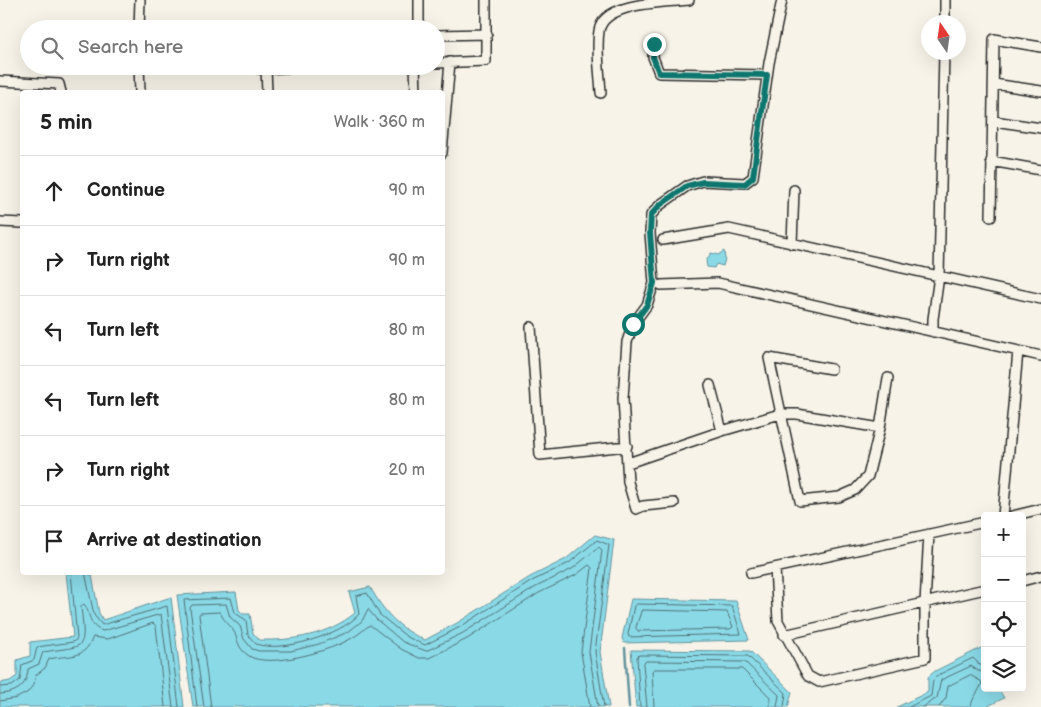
<!DOCTYPE html>
<html lang="en">
<head>
<meta charset="utf-8">
<style>
	body { margin:0; font-family:"Balsamiq Sans",sans-serif; background:#f6f6f6; color:#222 }
	.controls { position:absolute; right:15px; bottom:15px; display:grid; overflow:hidden; border-radius:5px; box-shadow:0 5px 20px #0002 }
	.controls button { width:45px; height:45px; display:grid; place-items:center; padding:0; border:0; border-bottom:1px solid #e0e0e0; background:#fff; color:#222; font:25px sans-serif }
	.compass { position:absolute; left:921px; top:15px; width:45px; height:45px; border-radius:50%; background:#fff; box-shadow:0 5px 20px #0002; rotate:347deg }
	.stop { position:absolute; width:15px; height:15px; margin:-11px; border:4px solid #0f766e; border-radius:50%; background:#fff }
	.stop.end { background:#0f766e; border-color:#fff; box-shadow:0 1px 5px #0008 }
	.list { margin:0; padding:0; list-style:none }
	h2 { display:flex; justify-content:space-between; align-items:center; height:65px; margin:0; padding:0 20px; font-size:21px }
	h2 small { font-size:16px; font-weight:400; color:#767676 }
	.list li { display:grid; grid-template-columns:32px 1fr auto; gap:15px; align-items:center; box-sizing:border-box; height:70px; padding:0 20px; border-top:1px solid #e0e0e0 }
	.list b { display:block; font-size:19px; white-space:nowrap }
	.list em { font-size:16px; font-style:normal; color:#767676 }
	.icon { flex:none; width:28px; height:28px; fill:none; stroke:currentColor; stroke-width:2; stroke-linecap:round; stroke-linejoin:round }
	.map { position:relative; flex:none; width:1041px; height:707px; overflow:hidden }
	.search { position:absolute; background:#fff; box-shadow:0 5px 20px #0002; left:20px; top:20px; width:425px; height:55px; display:flex; align-items:center; gap:12px; box-sizing:border-box; padding:0 18px; border-radius:28px; color:#767676; font-size:19px }
	.panel { position:absolute; background:#fff; box-shadow:0 5px 20px #0002; left:20px; top:90px; width:425px; height:485px; border-radius:5px }
	.map>svg:first-child { display:block }
	.water { fill:#8ad9e7; stroke:#64939c }
	.lines { fill:none; stroke-linecap:round; stroke-linejoin:round }
	.shore { stroke:#517176; stroke-width:1 }
	.stream { stroke:#64939c; stroke-width:2.5 }
	.minor-casing { stroke:#2b2b2b; stroke-width:12 }
	.minor { stroke:#f7f3e8; stroke-width:9 }
	.route { stroke:#0f766e; stroke-width:6 }
</style>
</head>
<body>
<div class="map">
<svg width="1041" height="707" viewBox="0 0 1041 707">
	<rect width="100%" height="100%" fill="#f7f3e8"/>
	<filter id="ink" filterUnits="userSpaceOnUse"><feTurbulence type="fractalNoise" baseFrequency=".02" numOctaves="2"/><feDisplacementMap in="SourceGraphic" scale="10" xChannelSelector="R" yChannelSelector="G"/><feConvolveMatrix kernelMatrix="1 2 1 2 8 2 1 2 1" color-interpolation-filters="sRGB"/></filter>
	<g filter="url(#ink)">
		<path class="water" d="M724 251 725 259 723 266 716 264 714 268 707 267 706 261 711 253 718 255Z
			M595 535 614 540 600 652 609 707H193L177 595 236 592 239 610 243 614H250L253 633 259 640C293 641 328 635 355 613L349 592 370 587C384 612 398 628 425 640L457 623 530 577 566 559Z
			M66 573H82L92 575 99 613 103 620 171 597 184 707H0V683L10 681 17 676V660L30 656V642L73 637Z
			M631 599 736 601 749 640 624 643 622 638Z
			M983 647C981 659 985 674 985 688H998L1004 698 986 707H897L928 692V677L935 671Z
			M631 650 750 651 792 692 788 707H636Z"/>
		<g class="lines">
			<path class="shore" d="M85 572 94 615 102 625 167 606 179 707
				M637 604 732 606 741 634 629 637 628 634 634 606Z
				M642 610 727 612 733 627 730 629 638 631 636 628Z
				M0 687 12 686 20 680 22 665 34 660 37 647 73 642 77 639 71 572
				M0 694C17 693 27 686 28 669L39 664 43 652C86 645 86 653 81 606L84 604C91 613 88 627 103 631L161 614 173 707
				M0 701 17 698 28 692 34 684 36 675 45 668 49 659C71 654 83 661 93 637L108 639 153 623 156 626 165 707
				M197 707 184 600 231 598 235 613 246 620 248 635 256 644C281 653 342 635 359 614L356 596 367 593 380 615 407 637 425 645 460 627 532 581 569 563 597 540 609 545 595 652 604 707
				M204 707 190 608 192 605 226 604 230 617 240 626 244 639 252 649 259 651H291L319 644 348 632 362 621 368 609 376 619 403 642 426 651 463 633 536 587 572 569 599 547 602 550 589 652 598 707
				M211 707 199 615 200 613 220 612C223 620 229 624 233 630 239 640 236 647 249 656 269 669 333 650 352 638 358 635 364 629 370 625L401 649 419 658H429L467 639 539 593 576 575 589 565 592 568 581 652 590 707
				M640 707 637 657 639 655 748 656 786 693 784 707
				M647 707 643 664 646 661 745 662 779 695 777 707
				M654 707 652 671 654 669H742L770 697V707
				M909 707 931 696 933 680 938 675 973 658 980 665 985 666
				M923 707 937 698 941 680 971 666 978 671 985 672
				M939 707 946 698 948 686 970 675 982 682C980 692 972 696 971 707"/>
			<path class="stream" d="M625 648 629 707"/>
			<g class="minor-casing">
				<path id="minor" d="M419 0V29
					M945 22V0
					M139 29 140 0
					M436 35 487 34
					M654 45 653 57 659 73 767 75
					M436 63 486 61V0
					M139 66 140 92
					M253 66 259 69 331 66
					M415 66 416 92
					M266 69 267 92
					M0 81 59 84 61 92
					M994 84 1041 91
					M601 93C600 74 596 50 599 31 604 1 666 3 689 0
					M994 121 1041 128
					M442 153 450 62
					M991 161 1041 170
					M991 217 994 39 1041 47
					M0 222 22 223
					M663 240 729 229 1041 299
					M792 244 794 190
					M661 285 718 283 1041 356
					M531 327 540 455 627 446
					M933 332V319L939 276 944 52
					M831 369 769 358 800 501 839 497 855 490 868 476 880 428 888 378
					M710 385 722 431
					M628 463 722 431 780 414H797L880 428
					M674 503 643 506 636 509 628 482 623 398 627 342 633 324 647 305 654 283 650 233 651 215 660 205 687 186 703 181 745 183 753 177 769 63 782 0
					M1003 516 1018 351
					M1012 516 1041 509
					M775 568 778 621 808 676 819 682 925 658V603L929 534
					M751 573 985 522
					M1022 581 1041 576
					M784 635 985 589"/>
			</g>
			<use href="#minor" class="minor"/>
		</g>
	</g>
	<g class="lines" filter="url(#ink)">
		<path class="route" d="M633 324 647 305 654 283 650 233 651 215 660 205 687 186 703 182 745 184 753 177 767 75 659 73 653 57 654 44"/>
	</g>
</svg>
<div class="controls">
<button>+</button>
<button>−</button>
<button><svg class="icon" aria-label="locate" viewBox="0 0 24 24"><circle cx="12" cy="12" r="6"/><path d="M12 2v4M12 18v4M2 12h4M18 12h4"/></svg></button>
<button><svg class="icon" aria-label="layers" viewBox="0 0 24 24"><path d="M12 4l9 5-9 5-9-5zM3 14l9 5 9-5"/></svg></button>
</div>
<svg class="compass" viewBox="-18 -18 36 36"><path d="M0-13l5 13h-10z" fill="#e53935"/><path d="M0 13l5-13h-10z" fill="#767676"/></svg>
<div class="stop" style="left:633px;top:324px"></div>
<div class="stop end" style="left:654px;top:44px"></div>
<div class="search"><svg class="icon" aria-label="search" viewBox="0 0 24 24"><circle cx="10" cy="10" r="6"/><path d="M15 15l6 6"/></svg>Search here</div>
<section class="panel">
<h2>5 min<small>Walk · 360 m</small></h2>
<ul class="list">
<li><svg class="icon" aria-label="ahead" viewBox="0 0 24 24"><path d="M12 20V5M6 11l6-6 6 6"/></svg><div><b>Continue</b></div><em>90 m</em></li>
<li><svg class="icon" aria-label="right" viewBox="0 0 24 24"><path d="M7 20v-9h11M14 6l5 5-5 5"/></svg><div><b>Turn right</b></div><em>90 m</em></li>
<li><svg class="icon" aria-label="left" viewBox="0 0 24 24"><path d="M17 20v-9H6M10 6l-5 5 5 5"/></svg><div><b>Turn left</b></div><em>80 m</em></li>
<li><svg class="icon" aria-label="left" viewBox="0 0 24 24"><path d="M17 20v-9H6M10 6l-5 5 5 5"/></svg><div><b>Turn left</b></div><em>80 m</em></li>
<li><svg class="icon" aria-label="right" viewBox="0 0 24 24"><path d="M7 20v-9h11M14 6l5 5-5 5"/></svg><div><b>Turn right</b></div><em>20 m</em></li>
<li><svg class="icon" aria-label="arrive" viewBox="0 0 24 24"><path d="M6 21V4h12l-3 4 3 4H6"/></svg><div><b>Arrive at destination</b></div></li>
</ul>
</section>
</div>
</body>
</html>
